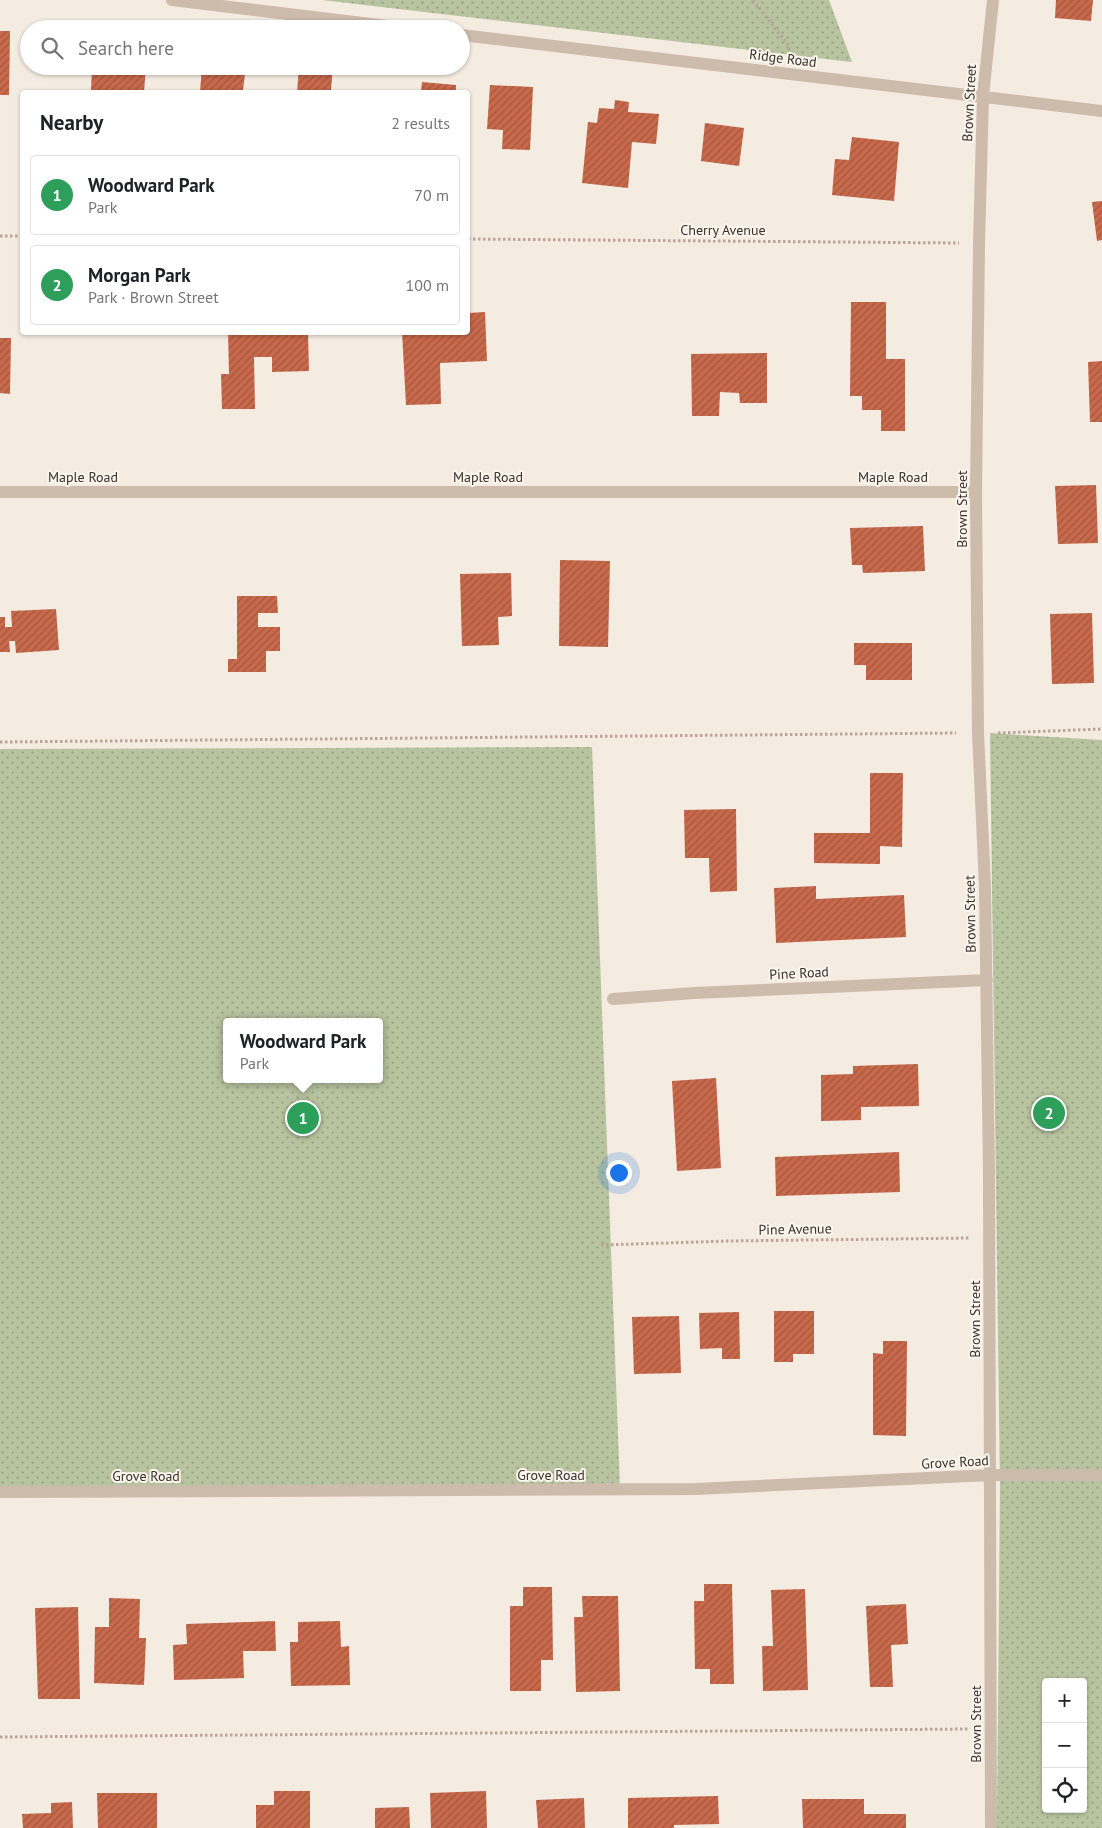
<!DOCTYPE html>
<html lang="en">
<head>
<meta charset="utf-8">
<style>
	body { margin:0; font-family:"PT Sans",sans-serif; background:#f6f6f6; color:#202124 }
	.controls { position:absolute; right:15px; bottom:15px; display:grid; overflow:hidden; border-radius:5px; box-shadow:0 1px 4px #0004 }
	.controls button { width:45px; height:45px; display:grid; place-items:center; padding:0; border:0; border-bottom:1px solid #e0e0e0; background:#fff; color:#202124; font:25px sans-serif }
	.you { position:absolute; left:618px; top:1172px; width:18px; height:18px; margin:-12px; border:4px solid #fff; border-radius:50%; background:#1a73e8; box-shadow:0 0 0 8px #1a73e833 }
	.badge { display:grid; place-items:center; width:32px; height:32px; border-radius:50%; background:#b45309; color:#fff; font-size:16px; font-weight:700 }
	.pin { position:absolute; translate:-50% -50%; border:2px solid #fff; box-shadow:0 1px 5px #0006 }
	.popup { position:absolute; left:223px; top:1018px; width:160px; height:65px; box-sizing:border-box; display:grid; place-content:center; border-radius:5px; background:#fff; filter:drop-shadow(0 1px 4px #0005); font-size:16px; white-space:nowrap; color:#757577 }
	.popup b { font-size:19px; color:#202124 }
	.popup::after { content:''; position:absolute; left:50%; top:100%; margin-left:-10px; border:10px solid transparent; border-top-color:#fff }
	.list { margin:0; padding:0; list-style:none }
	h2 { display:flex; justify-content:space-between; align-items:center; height:65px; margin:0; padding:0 20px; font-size:21px }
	h2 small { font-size:16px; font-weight:400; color:#757577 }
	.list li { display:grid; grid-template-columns:32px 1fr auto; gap:15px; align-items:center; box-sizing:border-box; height:80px; margin:0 10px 10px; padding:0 10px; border:1px solid #e0e0e0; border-radius:5px }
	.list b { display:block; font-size:19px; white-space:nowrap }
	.list p { margin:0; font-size:16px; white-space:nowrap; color:#757577 }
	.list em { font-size:16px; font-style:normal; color:#757577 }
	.icon { flex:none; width:28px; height:28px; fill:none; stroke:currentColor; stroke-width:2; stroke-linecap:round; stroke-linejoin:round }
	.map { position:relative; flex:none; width:1102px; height:1828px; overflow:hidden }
	.search { position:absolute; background:#fff; box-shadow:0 1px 4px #0004; left:20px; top:20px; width:450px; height:55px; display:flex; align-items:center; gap:12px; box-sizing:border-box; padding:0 18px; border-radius:28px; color:#757577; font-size:19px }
	.panel { position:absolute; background:#fff; box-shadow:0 1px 4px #0004; left:20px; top:90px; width:450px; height:245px; border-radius:5px }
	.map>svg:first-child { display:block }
	.park { fill:url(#park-dots); fill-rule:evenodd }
	.building { fill:url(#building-hatch) }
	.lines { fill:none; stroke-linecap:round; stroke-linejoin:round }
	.path { stroke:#b9a596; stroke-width:3; stroke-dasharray:2.5 2.5; stroke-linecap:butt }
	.minor { stroke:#cdbbac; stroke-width:12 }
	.labels { text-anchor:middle; stroke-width:4; stroke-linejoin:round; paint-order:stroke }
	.street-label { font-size:14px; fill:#3b302b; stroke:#fbf5ee }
</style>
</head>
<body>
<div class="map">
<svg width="1102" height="1828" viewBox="0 0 1102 1828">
	<defs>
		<pattern id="park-dots" width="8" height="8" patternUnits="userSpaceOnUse" patternTransform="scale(1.25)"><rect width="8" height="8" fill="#b8c4a0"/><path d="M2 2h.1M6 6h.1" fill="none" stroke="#97a083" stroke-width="1.8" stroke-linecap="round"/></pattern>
		<pattern id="building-hatch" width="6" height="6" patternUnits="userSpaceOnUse" patternTransform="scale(1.25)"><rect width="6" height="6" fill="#c8694b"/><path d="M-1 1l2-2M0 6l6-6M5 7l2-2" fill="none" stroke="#a4573f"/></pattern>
	</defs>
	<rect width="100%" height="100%" fill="#f4ebe1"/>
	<path class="park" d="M322 0H829L852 62H851Z
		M990 733 1102 740V1828H997L1000 1486ZM1046 1682H1083V1809H1046Z
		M592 747 620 1488H0V749ZM227 1022H379V1079H227Z"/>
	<path class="building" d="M1056 0H1093L1091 21 1055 18Z
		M0 31H10L9 95H0Z
		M92 66H146L144 92 91 91Z
		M202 66H246L243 90 253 92H200Z
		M299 66H333L331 90 345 91V92H297Z
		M422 82 456 85V92H421Z
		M490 85 533 87 530 150 502 149 503 130 487 129Z
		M615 100 629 102 628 112 659 114 656 144 632 142 628 188 582 183 588 122 597 123 599 108 614 109Z
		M705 123 744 128 739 166 701 161Z
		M852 137 899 142 894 201 832 195 835 159 849 160Z
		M1102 201V240L1097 241 1092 202Z
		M851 302H886V359H905V431H881V410H862V396H850Z
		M485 312 487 361 440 363 441 404 406 405 402 332H468V313Z
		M228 332H308L309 371 272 372V357H254L255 409H222L221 374H229Z
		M0 338H11L10 394 0 393Z
		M767 353V403H740L739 393 720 392 719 416H692L691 354Z
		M1102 361V422H1090L1088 362Z
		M1096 485 1098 543 1058 544 1055 486Z
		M923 526 925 571 863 573 862 565H852L850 528Z
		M560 560 610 561 608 647 559 646Z
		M511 573 512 616 498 617 499 645 462 646 460 574Z
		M237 596H277L278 613H258V627H280V651H266V672H228V659H237Z
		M56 609 59 650 16 653 15 641H9L10 652H0V617H5V627H12L11 611Z
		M1092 613 1094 683 1052 684 1050 614Z
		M854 643H912V680H866V665H854Z
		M870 773H903L902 847 880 846V864L814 863V833H870Z
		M736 809 737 891 710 892 709 858H685L684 810Z
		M816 886V899L904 895 906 937 776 943 774 888Z
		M918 1064 919 1106 861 1107V1120L821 1121V1075L853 1074V1066Z
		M716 1078 721 1168 677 1171 672 1081Z
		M899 1152 900 1192 776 1196 775 1157Z
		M774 1311H814V1354H793V1362H774Z
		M739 1312 740 1359H722V1348L700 1349 699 1313Z
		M679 1316 681 1373 634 1374 632 1317Z
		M883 1341H907L906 1436 873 1435V1353L883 1354Z
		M704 1584H732L734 1684H710V1669H695L694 1601H704Z
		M523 1587H552L553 1660H541V1691H510V1606H523Z
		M805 1589 808 1690 763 1691 762 1646H773L771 1590Z
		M582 1596H618L620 1691 576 1692 574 1617H583Z
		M109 1598 140 1599 139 1638H146L144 1685 94 1683 95 1627H109Z
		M906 1604 908 1644 891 1645 893 1687H870L866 1606Z
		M78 1607 80 1699H38L35 1608Z
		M275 1621 276 1651H243L244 1678 174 1680 173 1645 187 1644 186 1624Z
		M340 1621 341 1647 349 1646 350 1685 291 1686 290 1642H298V1622Z
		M274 1791H310V1828H256V1805H274Z
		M486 1791 487 1828H431L430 1793Z
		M97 1793H157V1828H98Z
		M718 1796 719 1824 674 1825V1828H628V1798Z
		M584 1798 585 1828H538L536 1800Z
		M802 1799H864V1814H906V1828H803Z
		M72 1802 73 1828H23L22 1814 51 1813V1803Z
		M409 1807 410 1828H375V1808Z"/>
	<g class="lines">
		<path class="path" d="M753 0 788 45 790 54
			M0 236H22
			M468 239 959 243
			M998 733 1102 729
			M0 742 956 733
			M601 1245 729 1241 969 1238
			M0 1737 970 1729"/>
		<path class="minor" d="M172 0 412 29
			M461 35 1102 111
			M0 492H976
			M613 999 694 993 987 980
			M0 1492 696 1489 991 1475H1102
			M991 1828 989 1175 985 886 978 733 976 492 979 243 983 96 993 0"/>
	</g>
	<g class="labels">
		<g class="street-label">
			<text transform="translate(783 58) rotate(7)" y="5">Ridge Road</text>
			<text transform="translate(969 103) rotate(-87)" y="5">Brown Street</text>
			<text x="723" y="235">Cherry Avenue</text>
			<text x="83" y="482">Maple Road</text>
			<text x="488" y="482">Maple Road</text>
			<text x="893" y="482">Maple Road</text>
			<text transform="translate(962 509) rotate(-90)" y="5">Brown Street</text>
			<text transform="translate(970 914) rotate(-91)" y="5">Brown Street</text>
			<text transform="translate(799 973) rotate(-3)" y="5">Pine Road</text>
			<text transform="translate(795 1229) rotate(-1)" y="5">Pine Avenue</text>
			<text transform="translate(975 1319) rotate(-90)" y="5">Brown Street</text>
			<text transform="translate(955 1462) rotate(-3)" y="5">Grove Road</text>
			<text x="551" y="1480">Grove Road</text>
			<text x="146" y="1481">Grove Road</text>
			<text transform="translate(976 1724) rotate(-90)" y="5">Brown Street</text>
		</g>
	</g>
</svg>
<div class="controls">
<button>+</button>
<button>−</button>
<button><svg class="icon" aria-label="locate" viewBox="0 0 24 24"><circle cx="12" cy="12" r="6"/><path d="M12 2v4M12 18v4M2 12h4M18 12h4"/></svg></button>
</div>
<div class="you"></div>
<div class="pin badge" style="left:303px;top:1118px;background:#2e9e5b">1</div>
<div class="popup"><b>Woodward Park</b>Park</div>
<div class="pin badge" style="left:1049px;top:1113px;background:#2e9e5b">2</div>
<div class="search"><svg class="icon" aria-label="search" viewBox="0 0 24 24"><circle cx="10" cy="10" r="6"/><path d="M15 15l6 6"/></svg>Search here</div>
<section class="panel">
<h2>Nearby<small>2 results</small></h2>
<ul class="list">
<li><span class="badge" style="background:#2e9e5b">1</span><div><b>Woodward Park</b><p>Park</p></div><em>70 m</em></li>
<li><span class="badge" style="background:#2e9e5b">2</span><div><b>Morgan Park</b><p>Park · Brown Street</p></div><em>100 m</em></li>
</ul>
</section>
</div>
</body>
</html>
